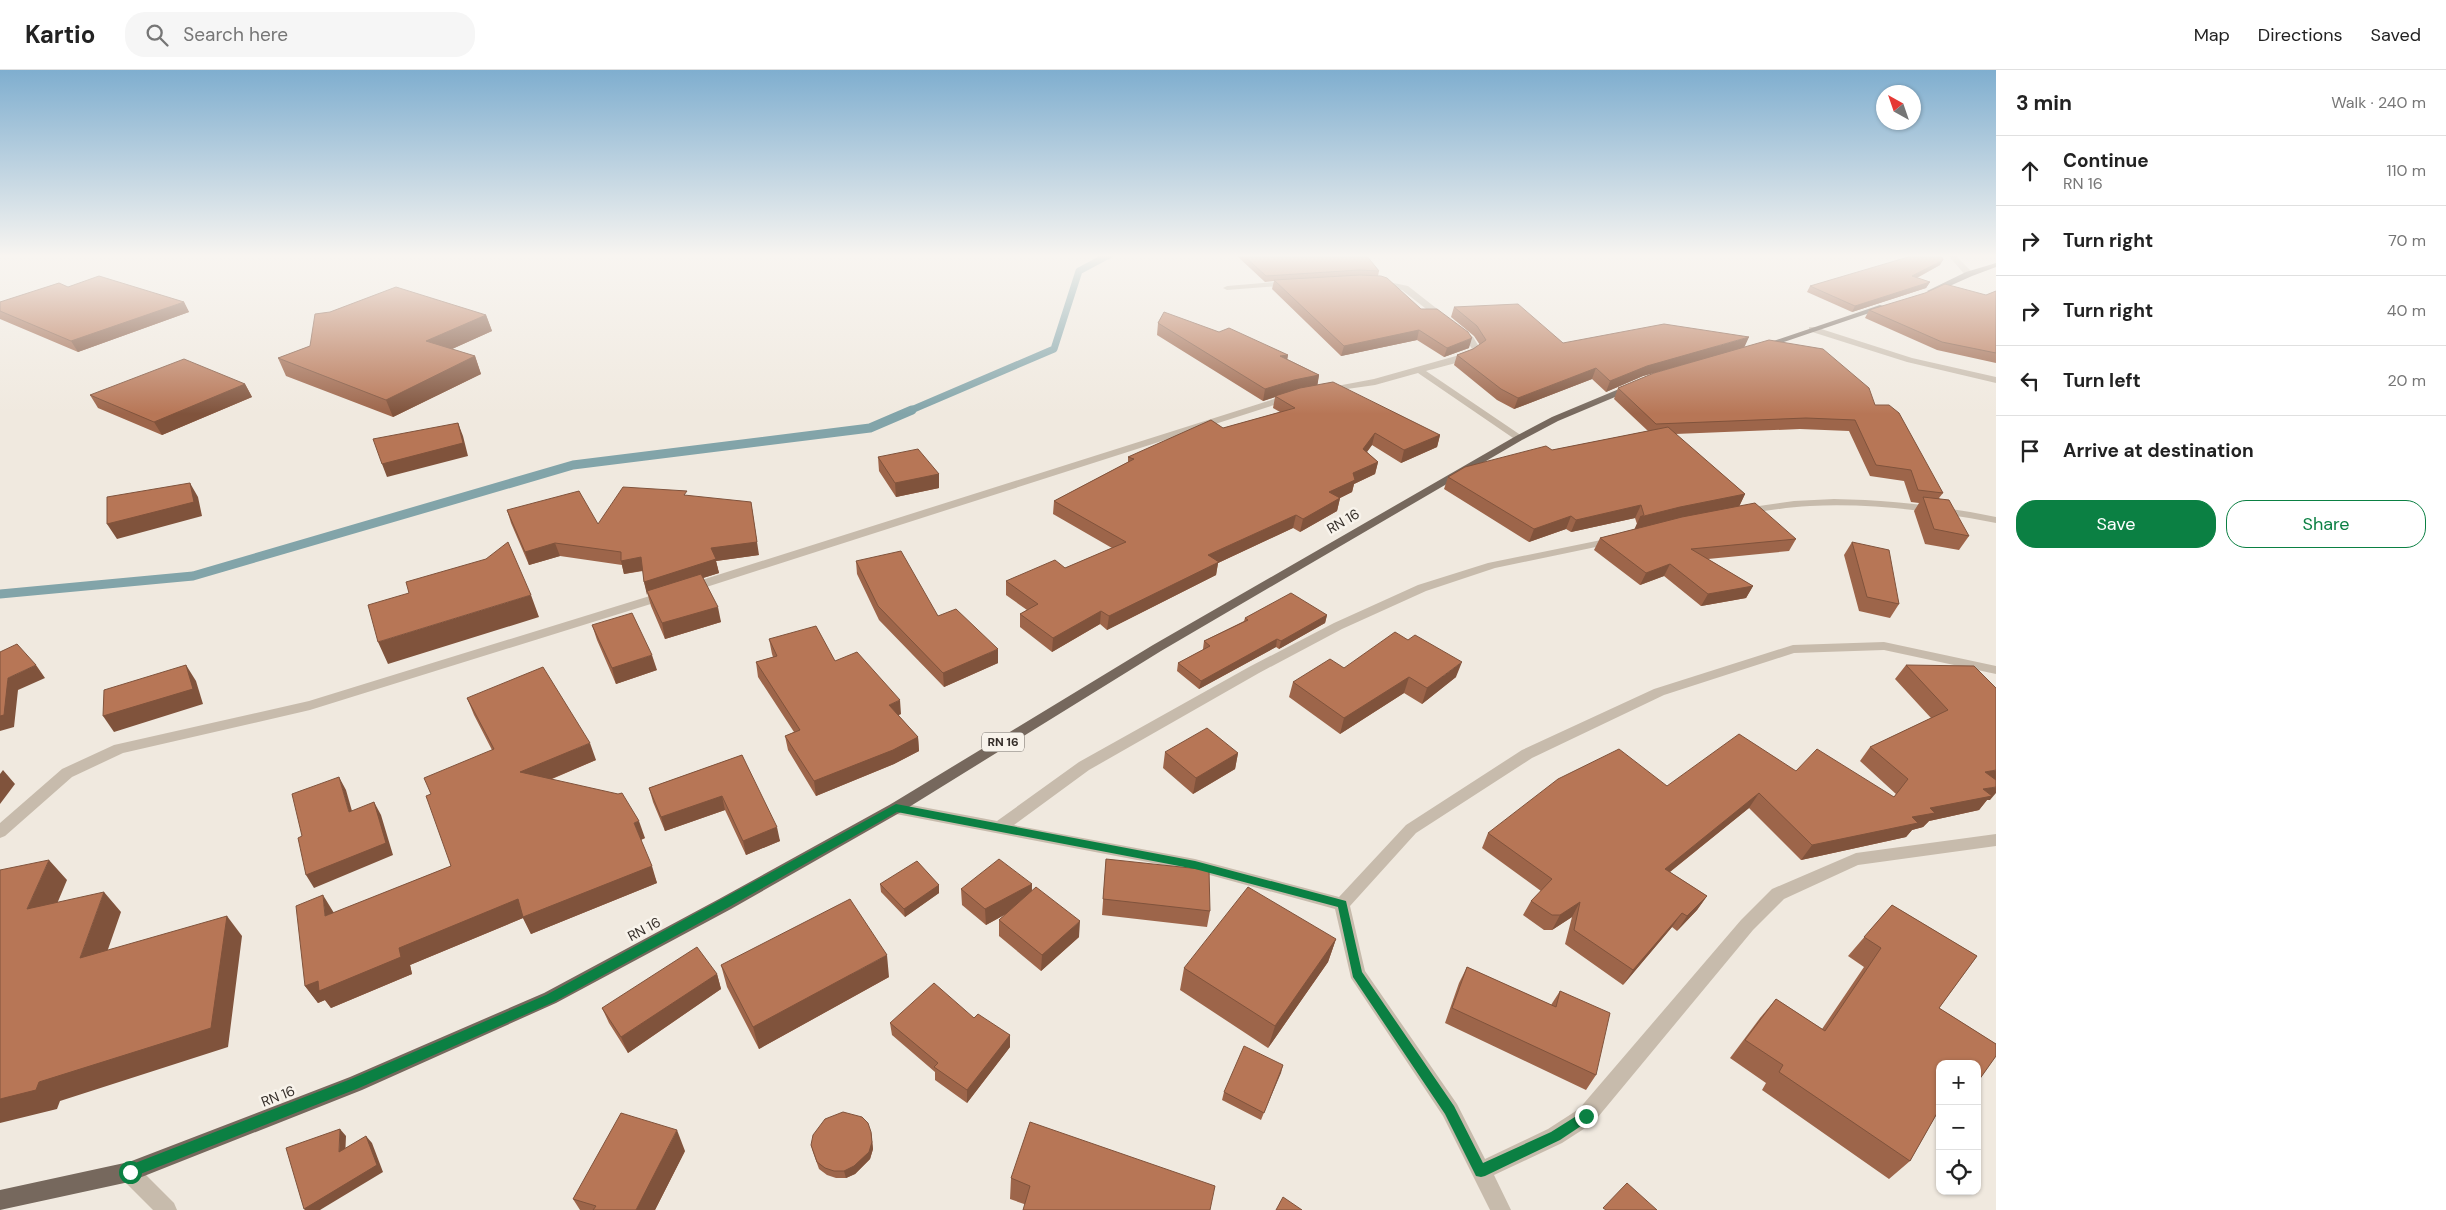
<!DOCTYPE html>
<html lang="en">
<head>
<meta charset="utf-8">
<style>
	body { margin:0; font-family:"DM Sans",sans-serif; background:#f6f6f6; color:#222 }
	.controls { position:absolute; right:15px; bottom:15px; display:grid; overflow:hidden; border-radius:10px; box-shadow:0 1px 4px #0004 }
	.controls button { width:45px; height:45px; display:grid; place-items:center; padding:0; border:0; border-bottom:1px solid #e0e0e0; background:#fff; color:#222; font:25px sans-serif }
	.compass { position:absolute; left:1876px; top:15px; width:45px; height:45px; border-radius:50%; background:#fff; box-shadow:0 1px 4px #0004; rotate:320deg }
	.stop { position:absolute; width:15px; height:15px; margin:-11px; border:4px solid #0b8043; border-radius:50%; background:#fff }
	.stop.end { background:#0b8043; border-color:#fff; box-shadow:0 1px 5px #0008 }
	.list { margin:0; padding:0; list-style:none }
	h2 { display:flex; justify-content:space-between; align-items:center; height:65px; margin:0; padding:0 20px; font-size:21px }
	h2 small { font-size:16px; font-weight:400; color:#767676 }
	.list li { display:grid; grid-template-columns:32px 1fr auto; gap:15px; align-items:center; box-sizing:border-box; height:70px; padding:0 20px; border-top:1px solid #e0e0e0 }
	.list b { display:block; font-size:19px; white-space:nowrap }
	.list p { margin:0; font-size:16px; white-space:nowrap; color:#767676 }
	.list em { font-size:16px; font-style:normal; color:#767676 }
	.actions { display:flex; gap:10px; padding:15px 20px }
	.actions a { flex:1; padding:11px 0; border:1px solid #0b8043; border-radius:20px; text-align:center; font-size:18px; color:#0b8043 }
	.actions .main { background:#0b8043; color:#fff }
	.icon { flex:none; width:28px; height:28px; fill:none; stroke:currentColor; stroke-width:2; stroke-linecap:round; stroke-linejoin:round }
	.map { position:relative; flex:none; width:1996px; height:1140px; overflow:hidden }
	header { display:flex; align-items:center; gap:30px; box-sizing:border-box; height:70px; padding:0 25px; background:#fff; border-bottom:1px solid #e0e0e0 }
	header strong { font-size:24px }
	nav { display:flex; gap:28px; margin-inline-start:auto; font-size:18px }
	.search { width:350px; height:45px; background:#f6f6f6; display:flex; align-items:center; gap:12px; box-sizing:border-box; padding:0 18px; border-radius:20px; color:#767676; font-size:19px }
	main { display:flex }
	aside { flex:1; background:#fff }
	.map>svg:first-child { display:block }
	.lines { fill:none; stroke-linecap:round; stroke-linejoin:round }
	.stream-far1 { stroke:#82a4a9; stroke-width:7 }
	.stream { stroke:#82a4a9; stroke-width:9 }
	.minor { fill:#c7bbac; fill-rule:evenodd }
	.primary { fill:#76685d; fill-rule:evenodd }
	.wall { fill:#9d654a }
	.shaded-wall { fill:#80533c }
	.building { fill:#b77656; stroke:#80533c }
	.route { fill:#0b8043 }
	.labels { text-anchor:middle; stroke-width:5; stroke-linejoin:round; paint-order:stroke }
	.shield { fill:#f8f3eb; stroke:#706a64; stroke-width:1 }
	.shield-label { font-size:12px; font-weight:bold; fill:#362f2a }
	.street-label { font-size:14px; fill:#362f2a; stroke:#f8f3eb }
</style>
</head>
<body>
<header>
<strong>Kartio</strong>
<div class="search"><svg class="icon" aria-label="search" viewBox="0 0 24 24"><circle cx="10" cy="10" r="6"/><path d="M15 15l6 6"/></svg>Search here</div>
<nav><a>Map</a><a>Directions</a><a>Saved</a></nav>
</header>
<main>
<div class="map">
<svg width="1996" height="1140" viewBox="0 0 1996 1140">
	<rect width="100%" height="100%" fill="#f0e9df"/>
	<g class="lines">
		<path class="stream-far1" d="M909 341 1054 279 1079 201 1109 185"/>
		<path class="stream" d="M0 524 193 506 573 395 870 358 912 340"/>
		<path class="minor" d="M1948 185H1955L1972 202V206H1966Z
			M1374 209 1408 216 1473 267 1481 280C1468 292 1443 296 1426 301L1522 366V370H1516L1418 303 1375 315 1326 322V318L1374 309 1463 284 1472 279 1467 271 1402 220 1374 213Z
			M1289 211 1293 213 1292 215 1227 220 1223 218 1227 216Z
			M1809 257H1815L1912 288 1996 307V313L1907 292 1809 261Z
			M1290 324 1295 327 1293 329 694 521H686L684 518 686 515Z
			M1834 429C1889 430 1942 436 1996 447V453C1935 441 1872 433 1810 436 1788 437 1766 441 1745 444L1740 441 1745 438 1794 431Z
			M1611 468 1617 471 1615 473 1495 498 1426 521 1342 559 1259 603 1089 700 1014 755 1195 789 1339 827 1406 755 1522 680 1654 619 1793 575 1884 572 1996 596V604L1884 580 1794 583 1664 625 1532 688 1416 763 1350 836 1365 901 1457 1034 1485 1089 1548 1059 1579 1039 1741 850 1772 819 1856 783 1996 764V776L1858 795 1784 829 1753 860 1593 1053 1562 1073 1494 1105 1511 1140H1490L1443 1046 1351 908 1335 839 1195 801 896 744 891 742 889 738 891 734 896 732 997 751 1079 692 1249 597 1334 553 1418 515 1488 493Z
			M666 521 672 525 670 528 310 640 123 683 72 707 5 766 0 768V753L62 699 114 675 309 631Z
			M129 1092 136 1095 174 1133 177 1140H153L122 1109 119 1102 122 1095Z"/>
		<path class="primary" d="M1996 193V197L1972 206 1934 223 1927 221 1966 202Z
			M1880 235 1887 237 1763 279 1756 277Z
			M1631 314 1636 317 1634 319 1558 351 1522 370 1161 581 901 742 731 839 556 933 362 1020 129 1112 0 1140V1120L129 1092 350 1007 544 923 719 829 891 734 1153 575 1516 366 1552 347Z"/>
	</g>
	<path class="wall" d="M1236 185H1366L1379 201 1378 206 1469 278 1444 287 1417 270 1341 286 1272 219 1274 211 1265 212Z
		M1940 195 1917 208 1930 212 1926 218 1852 242 1807 222 1810 216Z
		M68 217 184 232 189 242 78 282 0 249V232Z
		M1996 221V293L1937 280 1865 248 1869 240 1986 225Z
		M1454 237 1563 273 1744 277 1875 335 1943 423 1939 428 1969 466 1959 480 1925 474 1914 441 1919 433 1911 432 1904 411 1870 406 1849 361 1800 359 1675 364 1745 424 1739 436 1796 469 1789 481 1708 489 1753 516 1746 528 1701 536 1664 506 1640 515 1594 480 1600 468 1635 459 1637 454 1635 448 1571 462 1566 459 1529 472 1444 419 1448 407 1552 380 1648 361 1614 329 1618 318 1709 287 1643 306 1606 322 1592 309 1514 339 1497 330 1454 295 1457 285 1473 279 1480 275 1474 266 1451 247Z
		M486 245 492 261 452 279 475 286 481 304 393 347 286 306 278 288 310 276Z
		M1158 253 1219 262 1288 285 1287 289 1319 305 1317 315 1440 365 1437 377 1401 393 1372 375 1367 382 1378 392 1375 404 1354 414 1352 422 1340 428 1337 441 1300 462 1293 458 1218 493 1216 505 1107 560 1100 554 1052 582 1020 557V544L1027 540 1006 525V511L1065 498 1112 478 1053 444 1054 431 1128 392V387L1223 358 1280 342 1273 338 1275 327 1263 331 1157 265Z
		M245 314 252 327 162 365 98 338 90 325Z
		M878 387 939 404V418L896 427 879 401Z
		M689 426 759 485 716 491 719 503 703 508 721 552 665 569 651 536 644 512 643 501 624 504 622 495 560 486 529 495 511 453 507 440 598 454Z
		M1852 472 1899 534 1890 548 1859 541 1844 485Z
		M856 491 938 546 998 593 944 617 879 550 857 504Z
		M1327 545 1325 553 1279 579 1276 577 1199 619 1177 601 1178 593 1204 579H1203L1204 571 1244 551 1245 548Z
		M592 555 657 600 616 614 597 570Z
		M769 569 835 591 901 644 898 645 918 667 919 681 894 694 816 726 788 680 785 666 794 662 758 607 756 592 773 587 772 584Z
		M1906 595 1996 618 1990 730H1987L1979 740 1929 751 1923 757 1912 760 1906 767 1801 790 1749 738 1670 802 1707 826 1697 840 1677 861 1672 857 1623 915 1565 874 1572 847 1552 860H1544L1523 845 1531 831 1541 821 1482 778 1488 763 1667 716 1796 701 1894 727 1896 724 1860 691 1870 677 1931 648 1895 609Z
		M1344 598 1456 607 1422 634 1404 623 1340 664 1289 627 1293 612Z
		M467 628 596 690 552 709 645 768 641 770 657 813 531 864 523 848 410 895 412 904 331 938 325 930 318 933 305 916 334 843 451 796 431 724 492 680 474 645Z
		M1165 682 1238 683 1235 699 1193 724 1163 698Z
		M742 685 780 771 746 785 725 740 665 761 653 732 649 718Z
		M1106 789 1210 841 1207 857 1102 845Z
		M880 814 939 815V823L905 847 881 822Z
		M1032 814V821L1079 867 1041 901 999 866V850L1008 843 986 855 962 835 961 819Z
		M1892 835 1977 886 1939 938 1996 974V986L1977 1012V994H1940V1038L1910 1091 1889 1109 1762 1020 1766 1013 1730 988 1760 948 1776 929 1822 959 1864 897 1848 886Z
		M1336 869 1328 892 1268 978 1180 920 1184 898Z
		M721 895 889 907 759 979 727 917Z
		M1467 897 1551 935 1560 921 1596 1005 1586 1020 1445 953 1459 913Z
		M717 904 721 919 628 983 609 953 602 938Z
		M974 948 1010 965V977L967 1033 935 1010V1002L892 965 890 953Z
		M1283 995 1261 1050 1222 1030 1224 1022Z
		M871 1062 873 1079 870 1089 855 1104 846 1108H836L827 1105 819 1099 813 1082 811 1075Z
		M685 1081 655 1140H580L573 1129Z
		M1011 1108 1210 1140 1024 1134 1010 1129Z"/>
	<path class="shaded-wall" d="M1943 190 1940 195 1908 212 1912 206Z
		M1930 212 1926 218 1852 242 1855 236Z
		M184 232 189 242 78 282 71 271Z
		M486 245 492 261 432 288 426 271Z
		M1419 260 1417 270 1341 286 1344 276Z
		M1749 267 1744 278 1643 306 1606 322 1610 311 1647 296Z
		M1472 268 1469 278 1444 287 1447 278Z
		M1288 285 1286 297 1280 286Z
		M475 286 481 304 393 347 386 330Z
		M1596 298 1592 309 1514 339 1518 328Z
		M1319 305 1317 318 1275 326V327L1263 331 1265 319 1294 310Z
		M245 314 252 327 162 365 154 352Z
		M458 353 463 366 468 386 387 407 382 394Z
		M1375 363 1372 375 1360 391 1363 379Z
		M1440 365 1437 377 1401 393 1404 380Z
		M1378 392 1375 404 1354 414 1352 422 1340 428 1337 441 1300 462 1303 449 1329 422 1353 403Z
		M939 404V418L896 427 895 413Z
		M190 413 198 427 202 446 117 469 107 454Z
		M1745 424 1739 437 1634 460 1640 447 1680 437Z
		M751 432 759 485 716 491 719 503 648 525 647 521V525L644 512 711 478Z
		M1641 435 1635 448 1571 462 1576 450Z
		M1296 445 1293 458 1218 493 1216 505 1107 560 1109 546 1208 485Z
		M1571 446 1566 459 1529 472 1534 459Z
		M555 473 560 486 529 495 525 482Z
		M641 487 645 500 624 504 621 491Z
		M1670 494 1664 506 1640 515 1646 503Z
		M1753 516 1746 528 1701 536 1708 524Z
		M531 525 539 547 388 594 378 572Z
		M718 537 721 552 665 569 662 553Z
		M1101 541 1100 554 1052 582 1053 568Z
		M1327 545 1325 553 1279 579 1281 571Z
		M1277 569 1276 577 1199 619 1201 611Z
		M998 579V593L944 617 943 603Z
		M652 585 657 600 616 614 612 598Z
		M1462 592 1456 607 1422 634 1427 618Z
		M36 595 45 608 18 620 14 657 0 661V646L8 608Z
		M186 595 196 611 203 634 114 662 103 646Z
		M1409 607 1404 623 1340 664 1344 648Z
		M900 630 901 644 890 649 889 635Z
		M918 667 919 681 894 694 816 726 814 711Z
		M590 673 596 690 527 719 520 702Z
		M1238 683 1235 699 1193 724 1196 708Z
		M3 700 15 714 0 734V704Z
		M1996 700V712L1985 702Z
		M339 707 346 720 356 755 349 742Z
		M1996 717V723L1990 730H1987L1979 740 1929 751 1923 757 1912 760 1906 767 1801 790 1812 775 1912 747 1930 738 1983 719Z
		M1759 723 1749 738 1656 813 1665 799Z
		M722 726 725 740 665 761 661 747Z
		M374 732 381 745 393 785 314 818 306 805Z
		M639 751 645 768 640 770 634 753Z
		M777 757 780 771 746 785 743 771Z
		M49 790 67 810 46 860 27 839Z
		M652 796 657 813 531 864 523 848 410 895 412 904 331 938 325 930 318 933 305 916 518 829Z
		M1032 814 1031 830 986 855 985 839Z
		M939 815V823L905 847 904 839Z
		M104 822 121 842 98 908 80 888Z
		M323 825 334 843 325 846Z
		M1707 826 1697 840 1677 861 1687 846Z
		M1580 832 1572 847 1552 860 1560 845Z
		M1682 843 1672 857 1623 915 1633 900Z
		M227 846 242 866 228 977 60 1031 57 1039 0 1053V1029L39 1012Z
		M1080 851 1079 867 1041 901 1042 885Z
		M1336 869 1328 892 1268 978 1275 956Z
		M887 885 889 907 759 979 753 957Z
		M717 904 721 919 628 983 621 967Z
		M1010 965V977L967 1033V1020Z
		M1283 995 1281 1003 1261 1050 1264 1043Z
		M340 1059 346 1066 345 1089 339 1082Z
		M677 1060 685 1081 655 1140H636Z
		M871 1062 873 1079 870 1089 855 1104 846 1108 844 1101Z
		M366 1066 372 1073 383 1102 320 1140H305L304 1139Z"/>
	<path class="building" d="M1243 185H1366L1379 201 1359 200 1266 206Z
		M1915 185H1941L1943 190 1912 206 1930 212 1855 236 1810 216Z
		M1360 205 1381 206 1387 208 1421 239H1437L1468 262 1472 268 1447 278 1419 260 1344 276 1274 210Z
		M99 206 184 232 71 271 0 241V232L59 213 68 217Z
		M1945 214 1986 225 1996 221V283L1942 272 1869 240 1925 223Z
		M396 217 486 245 426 271 475 286 386 330 278 288 310 276 315 244 330 242Z
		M1518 234 1563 273 1664 254 1749 267 1647 296 1610 311 1596 298 1518 328 1501 319 1457 285 1473 279 1486 270 1477 256 1454 237Z
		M1164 242 1219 262 1229 258 1288 285 1280 286 1319 305 1294 310 1265 319 1158 253Z
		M1769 270 1823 279 1869 318 1875 335H1889L1899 343 1943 423 1918 420 1911 400 1876 395 1855 350 1806 348 1656 354 1618 318 1654 303Z
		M184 289 245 314 154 352 90 325Z
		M1333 312 1440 365 1404 380 1375 363 1363 379 1378 392 1353 403 1355 410 1329 422 1340 428 1303 449 1296 445 1208 485 1219 492 1109 546 1101 541 1053 568 1020 544 1038 534 1006 511 1055 490 1065 498 1126 472 1054 431 1134 389 1128 387 1211 350 1223 358 1295 338 1275 326 1300 318Z
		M458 353 463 373 382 394 373 369Z
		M1668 357 1745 424 1680 437 1640 447 1644 445 1641 435 1576 450 1571 446 1534 459 1448 407 1465 397 1546 376 1552 380Z
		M918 379 939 404 895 413 878 387Z
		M190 413 194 432 107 454V427Z
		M623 417 687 421 684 425 751 432 757 472 711 478 716 489 644 512 641 487 621 491V482L555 473 525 482 507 440 579 421 598 454Z
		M1923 427 1949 430 1969 466 1934 459Z
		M1755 433 1796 469 1691 479 1753 516 1708 524 1670 494 1646 503 1600 468 1682 447Z
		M508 472 531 525 378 572 368 535 409 523 406 512 486 489Z
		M1852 472 1889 480 1899 534 1867 527Z
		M901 481 938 546 956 539 998 579 943 603 878 536 856 491Z
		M701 504 718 537 662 553 647 521Z
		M1291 523 1327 545 1281 571 1277 569 1201 611 1178 593 1210 576 1204 571 1248 550 1245 548Z
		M632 543 652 585 612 598 592 555Z
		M816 556 835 591 857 582 900 630 889 635 918 667 893 680 814 711 785 666 800 660 756 592 777 586 769 569Z
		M1395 562 1408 570 1415 565 1462 592 1427 618 1409 607 1344 648 1293 612 1330 589 1344 598Z
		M17 574 36 595 8 608 4 645 0 646V582Z
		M186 595 193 619 103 646 104 620Z
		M1906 595 1974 596 1996 618V700L1985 702 1996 710V717L1983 719 1992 726 1930 738 1935 743 1912 747 1918 753 1812 775 1759 723 1665 799 1707 826 1687 846 1682 843 1633 900 1574 860 1580 832 1560 845H1552L1531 831 1552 809 1488 763 1558 709 1619 679 1667 716 1739 664 1796 701 1817 679 1894 727 1908 709 1870 677 1948 640Z
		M543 597 590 673 520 702 618 724 622 723 639 751 634 753 652 796 523 847 518 829 399 878 401 887 319 921 318 911 305 916 296 836 323 825 325 846 451 796 426 726 431 724 424 708 494 679 467 628Z
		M1207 658 1238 683 1196 708 1165 682Z
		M742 685 777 757 743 771 722 726 661 747 649 718Z
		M339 707 349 742 374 732 386 773 306 805 298 768 302 766 292 724Z
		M999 789 1032 814 985 839 961 819Z
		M1106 789 1209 800 1210 841 1103 829Z
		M49 790 27 839 104 822 80 888 227 846 211 958 39 1012 36 1020 0 1029V800Z
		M917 791 939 815 904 839 880 814Z
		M1036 817 1080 851 1042 885 999 850Z
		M1248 817 1336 869 1275 956 1184 898Z
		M850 829 887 885 753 957 721 895Z
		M1892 835 1977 886 1939 938 1996 974V986L1979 1010 1977 1009V994H1940V1038L1910 1091 1779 1002 1783 995 1745 970 1776 929 1825 961 1881 878 1864 867Z
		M697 877 717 904 621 967 602 938Z
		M1467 897 1556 937 1560 921 1610 943 1596 1005 1452 938Z
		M934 913 974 948 978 944 1010 965 967 1020 934 997 938 993 890 953Z
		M1244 976 1283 995 1264 1043 1224 1022Z
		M843 1042 862 1047 868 1053 871 1062 872 1072 869 1082 854 1096 844 1101H834L825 1098 817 1092 811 1075 813 1065 825 1049Z
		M621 1043 677 1060 636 1140H593L596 1136 573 1129Z
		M1030 1052 1215 1116 1210 1140H1023L1030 1116 1011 1108Z
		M340 1059 339 1082 366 1066 377 1095 304 1139 286 1078Z
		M1627 1113 1657 1140H1606L1603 1138Z
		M1283 1127 1302 1140H1276Z"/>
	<linearGradient id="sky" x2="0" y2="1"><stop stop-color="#7faecf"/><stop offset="0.54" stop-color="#f8f5f1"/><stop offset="1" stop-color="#f8f5f1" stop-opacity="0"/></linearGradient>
	<rect width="1996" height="344" fill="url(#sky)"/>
	<path class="route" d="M896 734 1195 791 1346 831 1362 902 1454 1036 1483 1093 1551 1062 1586 1040 1590 1041 1592 1046 1590 1050 1560 1070 1485 1106 1481 1107 1476 1106 1445 1044 1353 907 1338 837 1195 799 897 742 729 837 554 932 359 1018 130 1108 125 1106 123 1102 125 1097 351 1009 546 925Z"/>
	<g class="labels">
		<rect class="shield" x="982" y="662.5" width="42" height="19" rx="4"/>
		<g class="shield-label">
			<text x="1003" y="676">RN 16</text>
		</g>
		<g class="street-label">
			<text transform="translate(1343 451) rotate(-30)" y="5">RN 16</text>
			<text transform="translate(644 859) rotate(-28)" y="5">RN 16</text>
			<text transform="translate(278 1026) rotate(-21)" y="5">RN 16</text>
		</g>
	</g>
</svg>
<div class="controls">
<button>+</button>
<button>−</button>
<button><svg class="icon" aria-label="locate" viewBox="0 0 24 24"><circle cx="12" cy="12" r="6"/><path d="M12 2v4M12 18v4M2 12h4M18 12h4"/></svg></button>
</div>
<svg class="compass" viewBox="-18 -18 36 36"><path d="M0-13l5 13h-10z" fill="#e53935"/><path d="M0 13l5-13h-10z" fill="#767676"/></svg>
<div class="stop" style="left:130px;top:1102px"></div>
<div class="stop end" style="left:1586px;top:1046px"></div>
</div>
<aside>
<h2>3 min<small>Walk · 240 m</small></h2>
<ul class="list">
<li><svg class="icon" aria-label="ahead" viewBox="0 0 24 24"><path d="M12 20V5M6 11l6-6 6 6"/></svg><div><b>Continue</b><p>RN 16</p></div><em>110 m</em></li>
<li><svg class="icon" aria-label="right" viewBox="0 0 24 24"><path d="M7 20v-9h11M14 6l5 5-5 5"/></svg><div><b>Turn right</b></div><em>70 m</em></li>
<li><svg class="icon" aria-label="right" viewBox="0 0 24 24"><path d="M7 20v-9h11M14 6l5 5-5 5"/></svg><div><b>Turn right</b></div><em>40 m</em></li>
<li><svg class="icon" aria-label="left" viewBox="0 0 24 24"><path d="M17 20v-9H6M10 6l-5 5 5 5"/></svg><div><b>Turn left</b></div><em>20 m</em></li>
<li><svg class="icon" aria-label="arrive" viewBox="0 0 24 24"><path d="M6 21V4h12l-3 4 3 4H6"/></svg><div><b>Arrive at destination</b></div></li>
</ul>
<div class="actions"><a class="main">Save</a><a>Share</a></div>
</aside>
</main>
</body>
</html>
